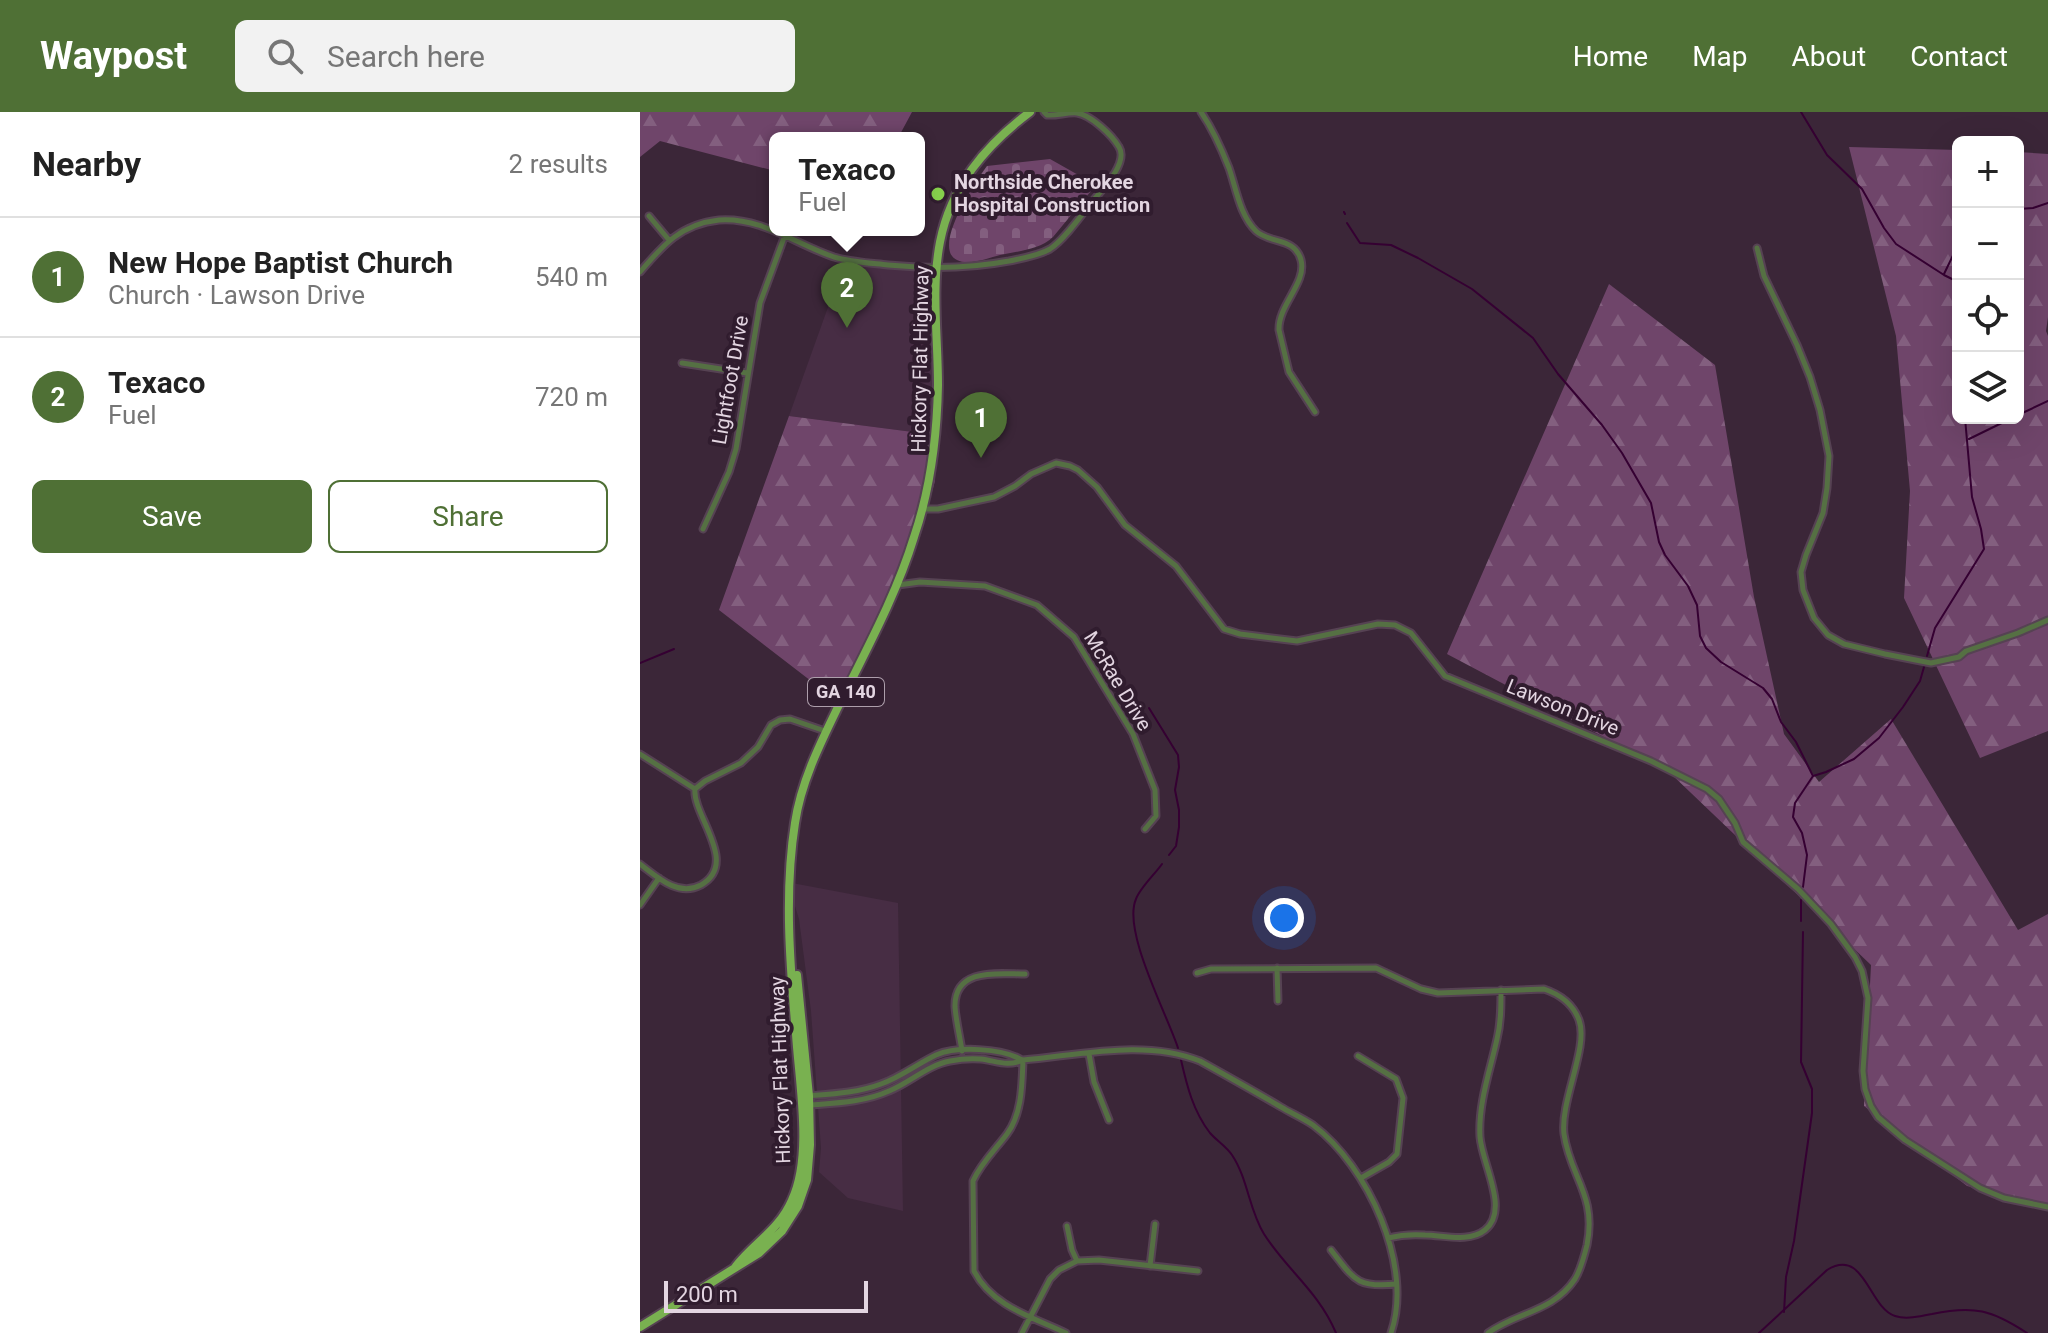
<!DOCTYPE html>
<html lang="en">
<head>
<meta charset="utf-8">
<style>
	body { margin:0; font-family:Roboto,sans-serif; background:#f2f2f2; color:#222 }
	.controls { position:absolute; right:24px; top:24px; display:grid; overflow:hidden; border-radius:12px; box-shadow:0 8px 32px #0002 }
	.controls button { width:72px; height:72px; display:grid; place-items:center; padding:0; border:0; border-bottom:2px solid #e0e0e0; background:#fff; color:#222; font:40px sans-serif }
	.scale { position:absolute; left:24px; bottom:20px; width:204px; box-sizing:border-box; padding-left:8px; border:4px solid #e3d5e1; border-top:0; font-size:22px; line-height:28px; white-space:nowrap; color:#e3d5e1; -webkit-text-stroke:6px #301c2e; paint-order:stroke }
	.you { position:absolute; left:644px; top:806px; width:28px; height:28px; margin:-20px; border:6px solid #fff; border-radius:50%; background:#1a73e8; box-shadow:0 0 0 12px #1a73e833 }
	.badge { display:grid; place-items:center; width:52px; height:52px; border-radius:50%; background:#4f7035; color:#fff; font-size:26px; font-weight:700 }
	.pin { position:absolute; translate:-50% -66px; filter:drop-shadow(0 2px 4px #0008) }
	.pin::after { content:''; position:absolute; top:42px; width:28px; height:24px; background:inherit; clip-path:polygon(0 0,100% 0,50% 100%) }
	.popup { position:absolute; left:129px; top:20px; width:156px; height:104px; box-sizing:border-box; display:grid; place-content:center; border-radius:12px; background:#fff; filter:drop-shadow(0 2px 6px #0005); font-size:26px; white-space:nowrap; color:#767676 }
	.popup b { font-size:30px; color:#222 }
	.popup::after { content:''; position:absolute; left:50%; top:100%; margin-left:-16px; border:16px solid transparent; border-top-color:#fff }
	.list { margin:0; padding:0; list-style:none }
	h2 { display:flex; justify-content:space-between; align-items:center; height:104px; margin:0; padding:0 32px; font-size:34px }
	h2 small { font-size:26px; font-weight:400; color:#767676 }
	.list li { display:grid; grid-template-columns:52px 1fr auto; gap:24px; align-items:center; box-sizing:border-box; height:120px; padding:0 32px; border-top:2px solid #e0e0e0 }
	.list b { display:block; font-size:30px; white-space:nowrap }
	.list p { margin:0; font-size:26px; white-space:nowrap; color:#767676 }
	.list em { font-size:26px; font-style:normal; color:#767676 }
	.actions { display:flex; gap:16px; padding:24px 32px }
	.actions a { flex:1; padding:18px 0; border:2px solid #4f7035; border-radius:12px; text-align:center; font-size:28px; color:#4f7035 }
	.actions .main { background:#4f7035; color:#fff }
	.icon { flex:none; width:44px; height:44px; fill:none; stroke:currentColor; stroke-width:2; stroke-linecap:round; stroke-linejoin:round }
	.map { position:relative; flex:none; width:1408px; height:1221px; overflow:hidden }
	header { display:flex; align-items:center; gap:48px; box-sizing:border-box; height:112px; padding:0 40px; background:#4f7035; color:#fff }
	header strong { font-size:38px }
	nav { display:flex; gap:44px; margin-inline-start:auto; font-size:28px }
	.search { width:560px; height:72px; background:#f2f2f2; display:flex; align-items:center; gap:20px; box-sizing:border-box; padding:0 28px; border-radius:12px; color:#767676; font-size:30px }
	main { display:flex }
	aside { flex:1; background:#fff }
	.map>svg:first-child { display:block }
	.built { fill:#472d44 }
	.forest { fill:url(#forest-firs) }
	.cemetery { fill:url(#cemetery-stones) }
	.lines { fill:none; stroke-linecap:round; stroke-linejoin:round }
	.stream { stroke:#350032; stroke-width:2 }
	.street-casing { stroke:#564253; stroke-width:9 }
	.primary-casing { stroke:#564253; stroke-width:12 }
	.street { stroke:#557043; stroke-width:5 }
	.primary { stroke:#79b150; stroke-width:8 }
	.poi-dot { fill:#86cf4c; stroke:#301c2e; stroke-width:3 }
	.labels { text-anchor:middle; stroke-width:8; stroke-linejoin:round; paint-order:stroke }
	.shield { fill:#301c2e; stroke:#ad9eab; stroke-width:2 }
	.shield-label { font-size:18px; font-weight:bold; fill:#e3d5e1 }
	.poi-label { font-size:20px; font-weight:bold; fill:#e3d5e1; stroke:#301c2e; text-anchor:start }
	.street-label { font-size:20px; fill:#e3d5e1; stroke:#301c2e }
</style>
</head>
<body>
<header>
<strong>Waypost</strong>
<div class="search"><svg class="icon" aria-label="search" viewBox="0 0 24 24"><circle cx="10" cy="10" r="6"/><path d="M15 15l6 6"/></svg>Search here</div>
<nav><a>Home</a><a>Map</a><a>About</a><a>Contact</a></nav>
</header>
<main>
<aside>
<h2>Nearby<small>2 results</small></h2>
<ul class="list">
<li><span class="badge">1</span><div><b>New Hope Baptist Church</b><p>Church · Lawson Drive</p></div><em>540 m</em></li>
<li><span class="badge">2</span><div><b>Texaco</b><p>Fuel</p></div><em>720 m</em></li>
</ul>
<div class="actions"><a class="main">Save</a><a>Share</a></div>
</aside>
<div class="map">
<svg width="1408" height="1221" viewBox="0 0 1408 1221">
	<defs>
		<pattern id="forest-firs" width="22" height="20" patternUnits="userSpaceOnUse" patternTransform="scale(2)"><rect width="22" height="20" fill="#6f456a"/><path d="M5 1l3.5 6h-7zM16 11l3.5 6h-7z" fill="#835f7f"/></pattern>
		<pattern id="cemetery-stones" width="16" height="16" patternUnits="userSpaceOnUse" patternTransform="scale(2)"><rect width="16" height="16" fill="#6f456a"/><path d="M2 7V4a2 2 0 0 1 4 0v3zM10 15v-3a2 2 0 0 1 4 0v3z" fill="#835f7f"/></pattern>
	</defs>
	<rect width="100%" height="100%" fill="#3b2638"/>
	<path class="built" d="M206 145 290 159 299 268 296 323 149 304Z
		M152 771 258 791 263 1099 208 1086 179 1060 181 1036 171 899 159 807 154 791V775Z"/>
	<path class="forest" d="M0 0H272L258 26H135V59L20 29 0 45Z
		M1209 35 1318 38V306H1378V40L1408 42V205L1406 219 1408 224V619L1340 646 1264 486 1270 379 1256 224Z
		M969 172 1075 253 1114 485 1144 622 1179 670 1251 607 1378 818 1408 802V1093L1327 1074 1224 994 1231 853 1028 659 807 542Z
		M149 304 296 323 295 369 285 405 257 473 244 489 197 589 79 498Z"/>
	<path class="cemetery" d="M410 47 456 73 413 125C399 138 378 139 360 143 348 146 329 154 317 148 291 136 336 69 347 54Z"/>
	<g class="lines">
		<path class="stream" d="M1161 0 1187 43 1222 77 1244 116 1256 132 1304 163 1318 170
			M1378 97 1393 96 1408 91
			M704 100 705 102
			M707 111 720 131 751 133 778 146 832 177 893 226 918 262 962 313 982 341 1011 391 1019 430 1025 443 1048 474 1057 493 1060 524 1066 536 1081 550 1123 576 1132 587 1141 610 1156 630 1173 664
			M1304 162 1318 133
			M1378 303 1408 289
			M1329 327 1372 306
			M1287 544 1295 516 1344 437 1341 417 1332 385 1325 306
			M0 551 34 537
			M509 596 538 643 539 655 535 678 539 698V715L536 734 529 743
			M522 752C515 762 500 776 496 787 482 819 527 902 538 936
			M1163 775 1167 743 1162 721 1153 705 1155 691 1173 664 1186 660 1214 647 1239 626 1263 595 1280 569 1284 555
			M1161 809V788
			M541 948C547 974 553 999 570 1021 577 1029 586 1034 592 1043 608 1067 609 1098 624 1122 646 1157 679 1180 696 1221
			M1144 1200 1146 1165 1154 1129 1172 1001V977L1161 950 1163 820
			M1119 1221 1187 1158C1225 1135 1228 1195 1255 1204 1267 1208 1280 1204 1292 1202 1334 1193 1352 1198 1387 1221"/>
		<g class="street-casing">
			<path id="street" d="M561 0C572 16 582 38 589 56 596 76 600 104 616 119 630 132 655 125 661 148 667 171 638 193 639 218L649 260 675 300
				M9 104 29 128
				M1117 136 1124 164 1157 233 1170 265 1180 298 1189 344 1187 376 1183 401 1166 443 1161 460 1163 478 1174 506 1188 523 1204 532 1245 542 1291 551 1319 545 1326 539 1378 521 1408 508
				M0 160C23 133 41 112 79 108 122 105 155 132 194 145 211 150 230 151 248 153 290 157 327 157 369 149 383 146 398 144 410 137 424 128 440 105 451 91 461 79 489 51 479 35 472 23 451 3 437 1 427 0 417 4 407 3L404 0
				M42 251 107 261
				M283 397H298L354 385 375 374 391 362 416 351 430 354 438 358 457 375 485 413 536 454 584 517 600 522 657 529 738 512 755 513 771 521 805 564 1011 649 1067 677 1079 687 1095 711 1103 730 1158 777 1191 812 1215 845 1222 859 1228 886 1223 959 1225 977 1231 994 1238 1005 1265 1028 1340 1076 1364 1086 1408 1095
				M63 417 89 360 96 337 120 191 145 123
				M258 473 280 470 345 474 397 493 434 525 493 622 515 678 516 704 505 717
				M0 642 55 677C52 703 100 751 61 773 38 785 17 765 0 752
				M55 677 65 669 101 651 118 635 131 613 140 608 150 607 185 619
				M0 793 19 766
				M637 856 638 889
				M557 861 571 857 736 856 781 877 798 881 904 877C919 882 933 892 939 908 949 935 920 989 924 1022 930 1065 957 1083 947 1133 944 1145 941 1157 935 1167 913 1200 877 1200 848 1221
				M322 939C320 925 316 909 315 895 314 855 359 862 385 862
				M449 942 454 970 469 1008
				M718 944 756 967 763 986 757 1042 749 1050 721 1066
				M383 948C382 973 382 1002 367 1022 355 1038 341 1051 333 1069L334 1159C352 1194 392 1205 426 1221
				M167 984C192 982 217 981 241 972 261 965 277 952 296 943 317 934 362 936 382 948
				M170 993C196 991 225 990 249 979 269 971 288 953 310 949 320 947 330 946 341 947 357 949 367 955 383 948 440 943 505 927 560 949 587 964 614 979 641 995 651 1001 663 1006 673 1013 728 1054 774 1154 751 1221
				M427 1114 432 1138 437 1149
				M748 1126C760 1123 772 1122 785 1123 803 1123 829 1131 845 1118 870 1098 842 1052 840 1025 838 992 850 959 857 927 861 911 861 895 861 878
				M691 1138C714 1167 716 1176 756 1172
				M510 1154 515 1112
				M382 1221 410 1167 419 1158 437 1149 459 1148 558 1159"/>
		</g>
		<g class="primary-casing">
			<path id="primary" d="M96 1154C115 1130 139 1118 152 1088 173 1043 159 971 156 922 150 853 144 780 155 711 161 670 180 632 198 595 225 540 256 484 274 425 291 375 297 326 298 273 298 226 291 176 300 130 311 74 345 34 390 0
				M0 1215 119 1141 142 1119 158 1094 167 1068 170 1033 169 984 157 863"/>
		</g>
		<use href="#street" class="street"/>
		<use href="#primary" class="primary"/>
	</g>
	<circle class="poi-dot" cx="298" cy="82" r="8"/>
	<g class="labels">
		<rect class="shield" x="168" y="566" width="76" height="28" rx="6"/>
		<g class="shield-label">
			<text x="206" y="586">GA 140</text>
		</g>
		<g class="poi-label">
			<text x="314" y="77">Northside Cherokee<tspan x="314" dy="23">Hospital Construction</tspan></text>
		</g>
		<g class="street-label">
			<text transform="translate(280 247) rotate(-89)" y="7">Hickory Flat Highway</text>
			<text transform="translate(90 268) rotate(-80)" y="7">Lightfoot Drive</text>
			<text transform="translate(478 569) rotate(59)" y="7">McRae Drive</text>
			<text transform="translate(923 595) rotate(22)" y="7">Lawson Drive</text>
			<text transform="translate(140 958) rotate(-92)" y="7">Hickory Flat Highway</text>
		</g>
	</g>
</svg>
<div class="controls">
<button>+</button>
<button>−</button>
<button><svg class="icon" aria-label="locate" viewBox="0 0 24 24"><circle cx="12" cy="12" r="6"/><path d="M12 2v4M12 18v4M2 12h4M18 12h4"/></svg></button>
<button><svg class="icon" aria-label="layers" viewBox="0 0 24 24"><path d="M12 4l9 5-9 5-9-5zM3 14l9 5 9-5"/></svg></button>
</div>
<div class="scale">200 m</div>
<div class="you"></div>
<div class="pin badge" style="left:341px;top:346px">1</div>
<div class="pin badge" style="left:207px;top:216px">2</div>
<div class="popup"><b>Texaco</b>Fuel</div>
</div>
</main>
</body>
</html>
